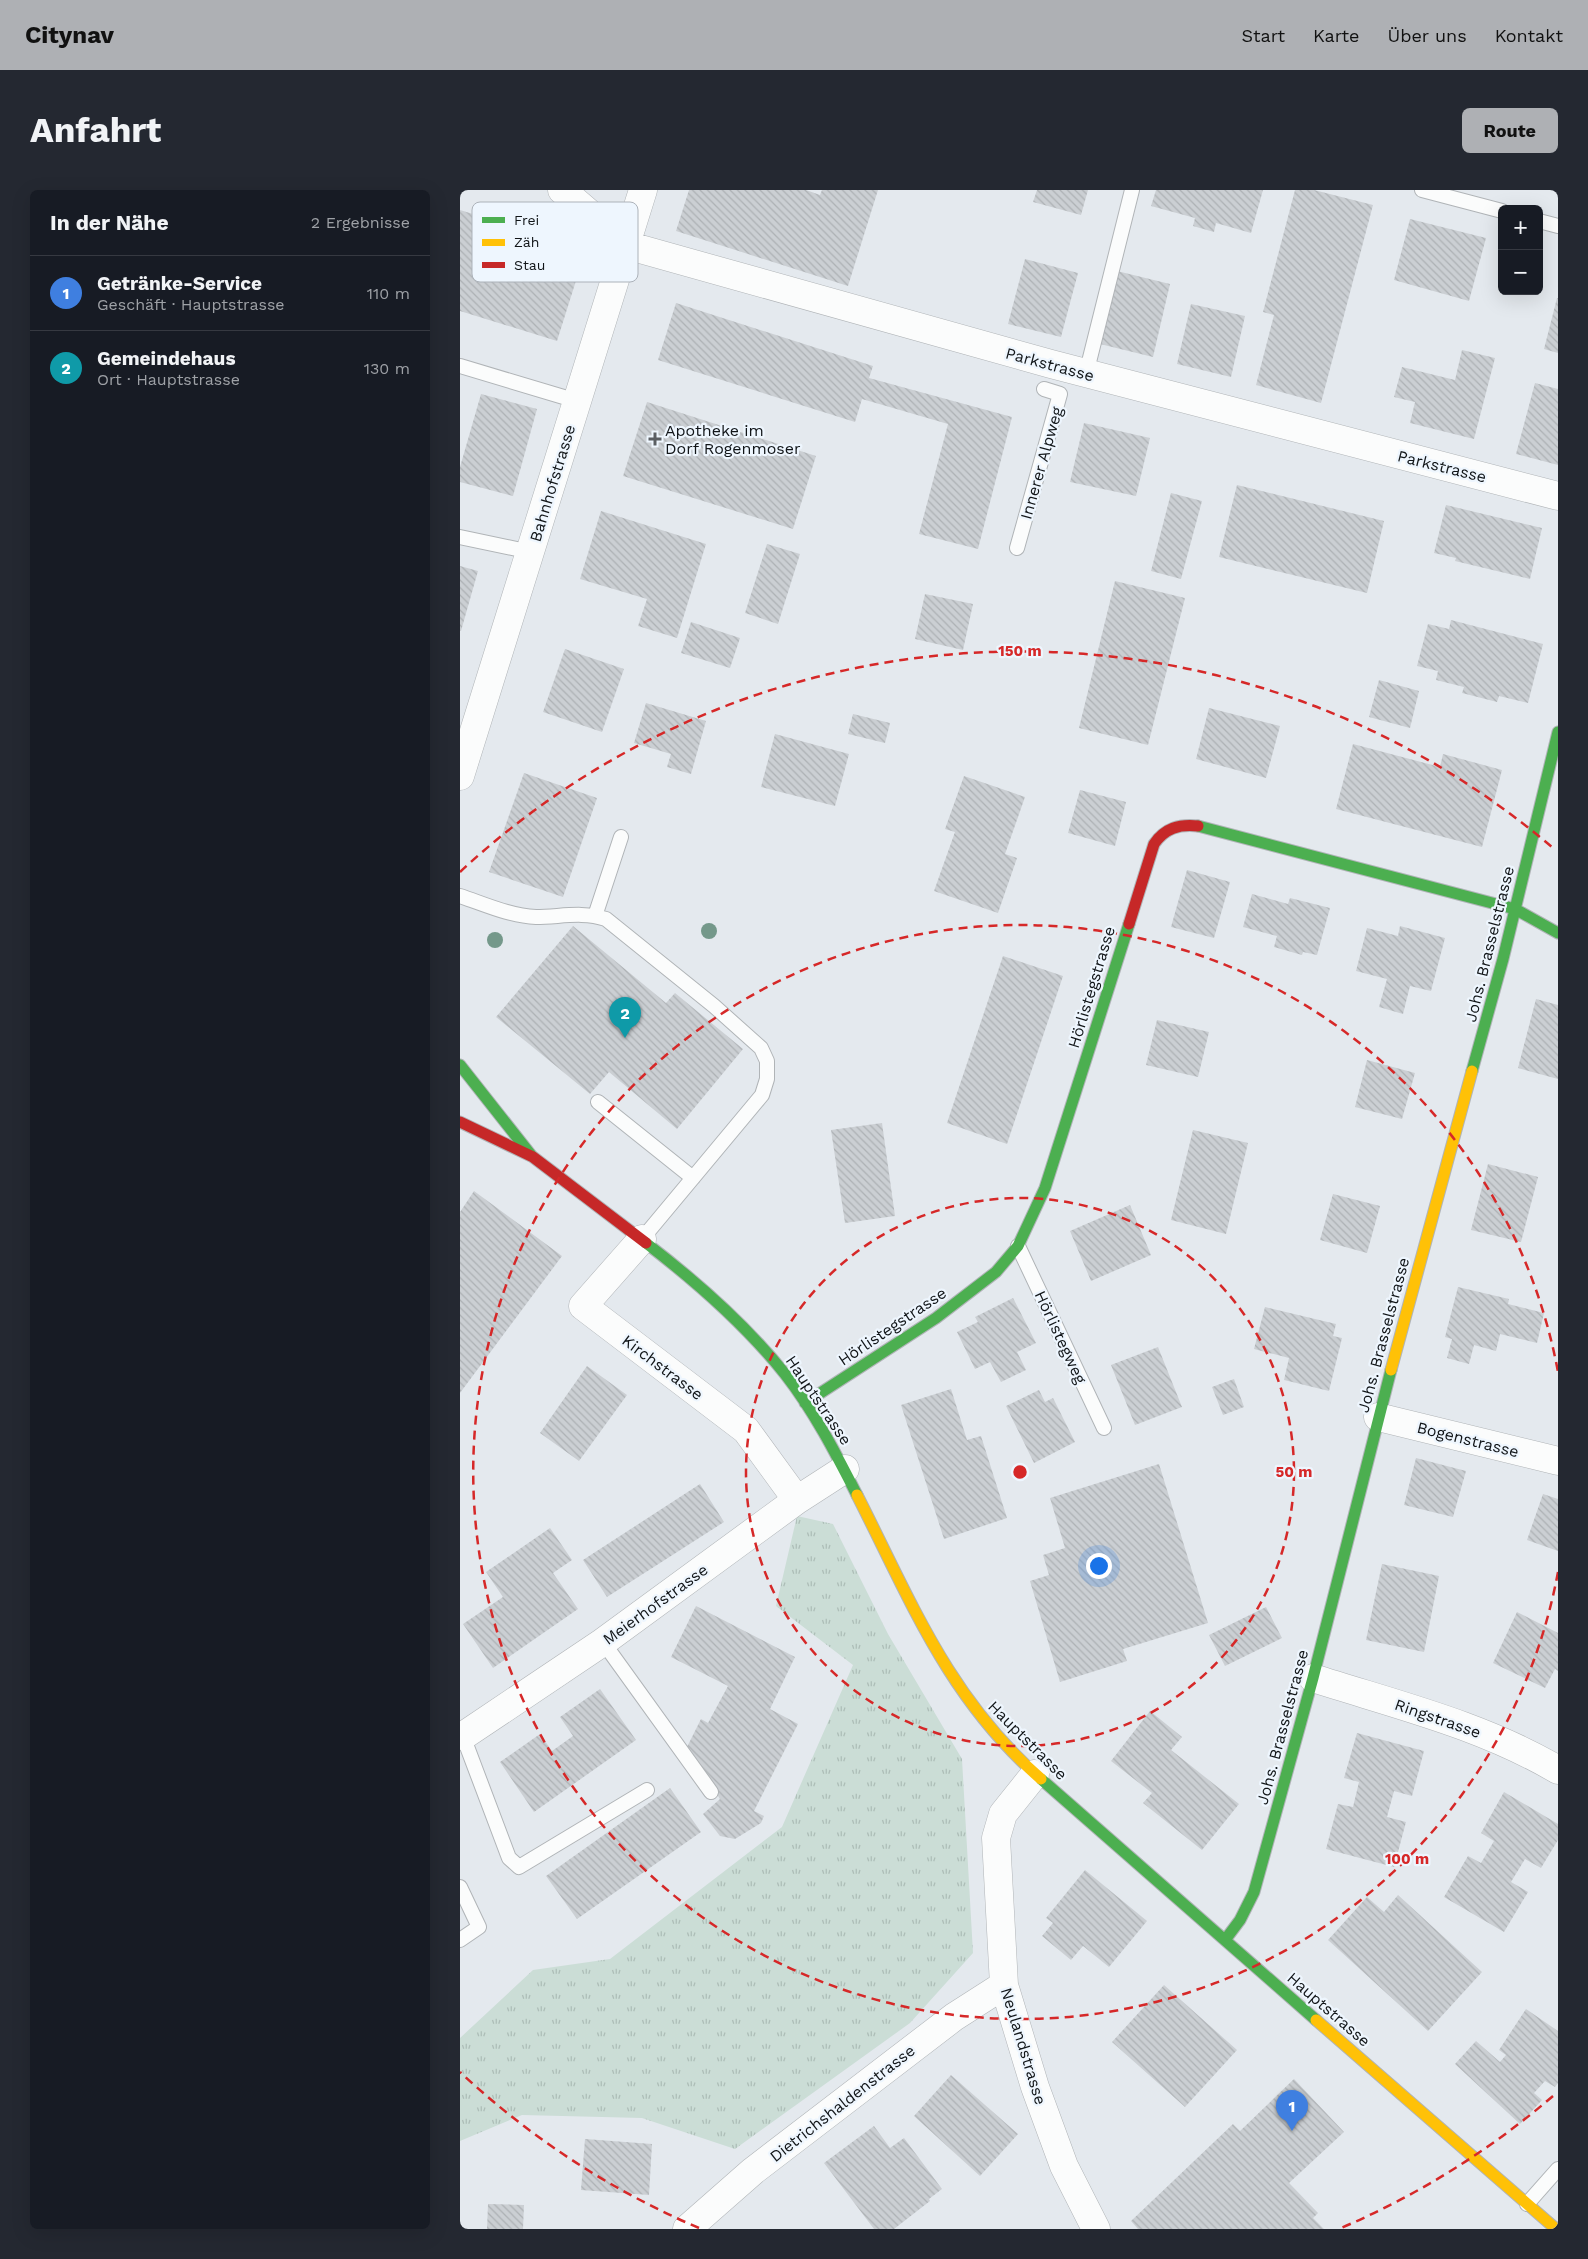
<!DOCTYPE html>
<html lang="de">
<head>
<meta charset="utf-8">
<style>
	body { margin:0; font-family:"Work Sans",sans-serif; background:#242831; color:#f1f3f6 }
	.controls { position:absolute; right:15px; top:15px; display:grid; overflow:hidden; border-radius:8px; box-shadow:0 5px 20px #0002 }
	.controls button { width:45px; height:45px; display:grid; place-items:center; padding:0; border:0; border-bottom:1px solid #363941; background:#171b24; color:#f1f3f6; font:25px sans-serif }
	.you { position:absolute; left:638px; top:1375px; width:18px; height:18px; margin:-12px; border:4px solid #fff; border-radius:50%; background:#1a73e8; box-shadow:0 0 0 8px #1a73e833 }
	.badge { display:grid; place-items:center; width:32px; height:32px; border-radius:50%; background:#aeb0b4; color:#fff; font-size:16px; font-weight:700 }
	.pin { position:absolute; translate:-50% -41px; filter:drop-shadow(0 1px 2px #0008) }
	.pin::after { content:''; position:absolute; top:26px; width:18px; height:15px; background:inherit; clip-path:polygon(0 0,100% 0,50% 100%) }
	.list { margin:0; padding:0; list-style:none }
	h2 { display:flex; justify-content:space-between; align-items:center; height:65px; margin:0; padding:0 20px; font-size:21px }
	h2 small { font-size:16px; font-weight:400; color:#9ea1a6 }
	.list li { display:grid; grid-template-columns:32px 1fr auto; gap:15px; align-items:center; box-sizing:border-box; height:75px; padding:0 20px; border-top:1px solid #363941 }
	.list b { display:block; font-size:19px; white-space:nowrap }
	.list p { margin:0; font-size:16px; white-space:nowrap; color:#9ea1a6 }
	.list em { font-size:16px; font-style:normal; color:#9ea1a6 }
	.map { position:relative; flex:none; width:1098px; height:2039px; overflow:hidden; border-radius:8px }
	header { display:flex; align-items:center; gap:30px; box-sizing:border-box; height:70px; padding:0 25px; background:#aeb0b4; color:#111 }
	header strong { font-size:24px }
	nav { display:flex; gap:28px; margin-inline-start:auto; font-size:18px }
	.intro { display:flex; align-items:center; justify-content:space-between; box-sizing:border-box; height:120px; padding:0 30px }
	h1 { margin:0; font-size:35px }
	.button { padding:12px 22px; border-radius:8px; background:#aeb0b4; color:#111; font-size:18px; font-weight:700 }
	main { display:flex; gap:30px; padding:0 30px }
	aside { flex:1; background:#171b24; border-radius:8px; box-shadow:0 5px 20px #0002 }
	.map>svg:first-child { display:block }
	.grass { fill:url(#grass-tufts) }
	.building { fill:url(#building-back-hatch) }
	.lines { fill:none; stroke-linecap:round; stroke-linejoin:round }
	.lane-casing { stroke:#b0b4b7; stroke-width:16 }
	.street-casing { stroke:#b0b4b7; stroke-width:29 }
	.fast-casing { stroke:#b0b4b7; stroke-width:13 }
	.slow-casing { stroke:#b0b4b7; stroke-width:13 }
	.jam-casing { stroke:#b0b4b7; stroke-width:13 }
	.lane { stroke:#fbfcfc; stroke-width:14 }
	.street { stroke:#fbfcfc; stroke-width:28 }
	.fast { stroke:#4caf50; stroke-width:11 }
	.slow { stroke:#ffc107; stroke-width:11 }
	.jam { stroke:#c62828; stroke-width:11 }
	.tree { fill:#74988a }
	.ring { fill:none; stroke:#d62828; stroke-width:2.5; stroke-dasharray:9 6 }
	.poi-dot { fill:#5b5f63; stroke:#eef6fe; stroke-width:2 }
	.labels { text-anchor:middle; stroke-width:4.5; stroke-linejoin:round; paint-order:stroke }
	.street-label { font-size:16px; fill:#111518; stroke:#eef6fe }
	.poi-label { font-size:16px; fill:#111518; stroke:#eef6fe; text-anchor:start }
	.key { fill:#eef6fe; stroke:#acb2b9; stroke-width:1 }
	.key-label { font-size:14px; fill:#111518 }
	.centre { fill:#d62828; stroke:#eef6fe; stroke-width:2.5 }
	.ring-label { font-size:15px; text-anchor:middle; font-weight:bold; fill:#d62828; stroke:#eef6fe; stroke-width:4.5; stroke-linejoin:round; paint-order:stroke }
</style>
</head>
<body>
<header>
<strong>Citynav</strong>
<nav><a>Start</a><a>Karte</a><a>Über uns</a><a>Kontakt</a></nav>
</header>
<div class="intro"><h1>Anfahrt</h1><a class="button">Route</a></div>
<main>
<aside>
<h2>In der Nähe<small>2 Ergebnisse</small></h2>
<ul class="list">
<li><span class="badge" style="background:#3f7fe0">1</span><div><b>Getränke-Service</b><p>Geschäft · Hauptstrasse</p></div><em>110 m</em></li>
<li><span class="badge" style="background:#0f9aa8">2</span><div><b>Gemeindehaus</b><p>Ort · Hauptstrasse</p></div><em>130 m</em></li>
</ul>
</aside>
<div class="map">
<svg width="1098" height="2039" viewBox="0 0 1098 2039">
	<defs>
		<pattern id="grass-tufts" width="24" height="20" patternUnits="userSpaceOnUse" patternTransform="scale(1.25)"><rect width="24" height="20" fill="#cbddd6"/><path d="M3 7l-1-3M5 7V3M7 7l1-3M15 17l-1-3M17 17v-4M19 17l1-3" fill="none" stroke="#adbdb7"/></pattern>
		<pattern id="building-back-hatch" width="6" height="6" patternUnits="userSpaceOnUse" patternTransform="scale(1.25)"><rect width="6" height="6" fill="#cbcfd3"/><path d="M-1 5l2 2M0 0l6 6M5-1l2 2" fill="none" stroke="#adb1b4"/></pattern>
	</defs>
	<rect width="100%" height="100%" fill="#e4e9ee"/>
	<path class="grass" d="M337 1326 373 1334 428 1444 502 1569 513 1763 450 1833 275 1959 182 1928 62 1925 0 1951V1848L73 1780 150 1769 322 1637 393 1475 316 1416Z"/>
	<path class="building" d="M229 0H346L360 5 362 0H418L388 96 216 41Z
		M577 0H628L621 25 573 12Z
		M696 0H803L791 43 756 33 754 42 733 36 735 28 691 16Z
		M835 0H854L913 15 861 213 796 195 814 125 803 122Z
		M0 20 126 59 97 151 0 121Z
		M950 29 1026 48 1009 111 934 90Z
		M565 69 618 83 601 147 548 134Z
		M657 81 710 94 693 167 640 154Z
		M1097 108H1098V163L1084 159Z
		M216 113 413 176 409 188 552 227 518 359 459 344 488 234 402 209 395 232 198 170Z
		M731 114 785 126 771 187 717 174Z
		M1002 160 1035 168 1014 249 950 233 955 212 934 207 942 177 995 190Z
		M1075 193 1098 199V275L1056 264Z
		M21 204 77 219 53 306 0 292V277Z
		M187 212 356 266 333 339 163 286Z
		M624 233 690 248 676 306 610 292Z
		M777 295 924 331 907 403 759 367Z
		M711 303 742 311 721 389 691 381Z
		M986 315 1082 338 1070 389 995 371 996 368 974 363Z
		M141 321 246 354 217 448 178 436 187 409 120 389Z
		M307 354 340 364 318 434 285 423Z
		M0 376 18 381 1 441H0Z
		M655 391 725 408 688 555 619 538Z
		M465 404 513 414 503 460 455 449Z
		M991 430 1083 454 1068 513 1039 506 1037 512 1002 503 1004 497 976 490 978 481 957 476 968 434 989 439Z
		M231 432 280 448 270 478 221 463Z
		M105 459 164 479 142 542 83 522Z
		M919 490 959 501 950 538 909 527Z
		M186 513 246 531 231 584 207 577 211 564 174 553Z
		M749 518 820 536 806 588 736 569Z
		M393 524 430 533 425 553 388 544Z
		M315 544 389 564 375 616 301 597Z
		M893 554 980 577 983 564 1042 580 1022 657 876 619Z
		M64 583 137 608 103 707 29 682Z
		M504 586 565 607 545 664 557 668 538 723 474 701 495 642 485 639Z
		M620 600 666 612 655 656 608 643Z
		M727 680 770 692 754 748 711 737Z
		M792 704 828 714 830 708 870 718 857 765 843 762 842 765 814 757 817 746 783 737Z
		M113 736 206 813 215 803 283 859 217 939 149 882 130 904 36 827Z
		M940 736 985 748 971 801 950 796 943 824 919 817 927 789 896 781 907 738 938 746Z
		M543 766 603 786 547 954 487 933Z
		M1076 809 1098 815V889L1058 878Z
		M697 830 749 842 738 887 686 875Z
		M907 870 955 883 942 929 895 917Z
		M422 933 435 1026 385 1033 371 940Z
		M733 940 788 953 766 1044 711 1030Z
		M1028 974 1078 987 1061 1052 1011 1040Z
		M14 1001 102 1066 0 1203V1022Z
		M873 1004 920 1016 907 1063 860 1050Z
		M670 1015 691 1065 631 1091 610 1041Z
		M998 1097 1049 1109 1048 1114 1084 1123 1077 1153 1040 1144 1036 1161 1014 1155 1009 1174 987 1168 992 1149 985 1147Z
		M553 1108 576 1153 557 1162 566 1180 541 1192 530 1172 515 1179 497 1142 518 1132 515 1127Z
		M805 1117 876 1134 873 1146 882 1148 869 1201 824 1190 829 1168 794 1159Z
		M698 1157 722 1217 675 1235 651 1175Z
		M127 1176 167 1205 119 1271 80 1243Z
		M774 1189 784 1217 763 1225 752 1197Z
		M491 1199 507 1250 521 1246 547 1328 484 1349 441 1215Z
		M579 1200 585 1212 593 1208 615 1252 574 1273 546 1216Z
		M956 1268 1006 1281 993 1327 944 1315Z
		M699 1274 748 1433 663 1459 667 1471 600 1492 570 1391 589 1385 583 1365 605 1358 590 1308Z
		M240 1294 264 1332 147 1407 123 1370Z
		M1083 1304 1098 1309V1361L1067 1350Z
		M90 1338 112 1370 93 1383 118 1419 33 1478 3 1434 43 1407 26 1382Z
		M922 1374 979 1386 964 1462 906 1450Z
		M236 1416 335 1467 310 1519 338 1534 294 1621 304 1626 301 1633 275 1649 260 1646 243 1624 260 1609 227 1557 241 1529 248 1533 268 1496 211 1467Z
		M806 1417 822 1448 765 1476 749 1445Z
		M1057 1422 1098 1443V1481L1095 1479 1085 1498 1033 1473Z
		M140 1499 176 1550 74 1622 40 1572 80 1544 92 1561 113 1546 100 1527Z
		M690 1521 722 1547 711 1560 779 1614 742 1660 683 1613 692 1603 651 1571Z
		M897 1543 964 1561 952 1606 934 1601 927 1627 946 1632 934 1677 866 1659 878 1614 893 1617 899 1592 884 1588Z
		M210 1598 241 1642 117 1729 86 1686Z
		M1044 1602 1098 1634V1650L1081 1678 1065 1669 1051 1692 1068 1702 1044 1742 984 1707 1008 1666 1021 1673 1034 1651 1021 1643Z
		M625 1680 687 1731 649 1777 623 1756 611 1770 582 1746 593 1733 586 1728Z
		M938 1705 1022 1782 968 1841 868 1750 907 1707 924 1722Z
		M704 1795 777 1860 725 1917 652 1852Z
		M1066 1819 1098 1841V1893L1095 1897 1085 1891 1074 1903 1082 1910 1060 1934 995 1874 1016 1851 1040 1872 1046 1865 1039 1860Z
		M491 1885 558 1944 520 1986 454 1926Z
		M834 1889 884 1942 829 1993 858 2023 853 2028 864 2039H678L671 2031 773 1934 780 1941Z
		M414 1936 430 1958 444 1948 482 1999 469 2009 470 2011 434 2039H414L364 1973Z
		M125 1949 192 1954 189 2005 121 2000Z
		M28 2014 64 2015 63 2039H27Z"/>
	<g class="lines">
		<g class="lane-casing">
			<path id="lane" d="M962 0 1042 21
				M1079 31 1098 36
				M0 176 117 211
				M626 184 672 0
				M0 347 71 362
				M557 358 600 204 584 199
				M0 706C24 714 50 726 76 727 100 727 122 721 146 729L254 816 301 858 307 871V889L302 905 182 1049
				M135 726 161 647
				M138 912 233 988
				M558 1056 644 1238
				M143 1452 251 1602
				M3 1546 49 1668 59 1677 187 1600
				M0 1697 19 1737 0 1750
				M1067 2014 1098 1979"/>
		</g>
		<g class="street-casing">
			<path id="street" d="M102 0 166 55 591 174 1098 306
				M0 586 183 0
				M182 1049 123 1116 286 1240 337 1310
				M918 1227 1098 1271
				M853 1488C937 1515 1022 1535 1098 1580
				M3 1546 143 1452 337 1310 385 1279
				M575 1584 543 1624 536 1648 544 1795 575 1897 604 1976 636 2039
				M227 2039 293 1981 494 1827 544 1795"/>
		</g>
		<g class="fast-casing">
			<path id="fast" d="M738 636 1055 719 1098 743
				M0 875 71 965
				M1012 881 1043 769 1098 542
				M186 1053C237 1092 285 1134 325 1184 354 1221 376 1264 397 1305
				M345 1213 476 1128 536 1082 558 1056 585 998 669 734
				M581 1589 856 1830
				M765 1750 780 1730 794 1702 853 1488 931 1180"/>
		</g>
		<g class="slow-casing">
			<path id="slow" d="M931 1180 1012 881
				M397 1305C451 1411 488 1508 581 1589
				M856 1830 1096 2039"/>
		</g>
		<g class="jam-casing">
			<path id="jam" d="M669 734 694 654C705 638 719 634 738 636
				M0 932 73 967 186 1053"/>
		</g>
		<use href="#lane" class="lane"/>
		<use href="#street" class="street"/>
		<use href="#fast" class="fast"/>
		<use href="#slow" class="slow"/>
		<use href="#jam" class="jam"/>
	</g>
	<g class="tree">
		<circle cx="249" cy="741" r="8"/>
		<circle cx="35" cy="750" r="8"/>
	</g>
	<g class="ring">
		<circle cx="560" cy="1282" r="274"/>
		<path d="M1098 1382A547 547 0 1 1 1098 1182"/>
		<path d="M1093 1906A821 821 0 0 1 881 2038M239 2038A821 821 0 0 1 0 1882M0 682A821 821 0 0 1 1093 658"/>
	</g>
	<path class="poi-dot" d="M192.5 241.5h5v5h5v5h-5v5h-5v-5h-5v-5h5z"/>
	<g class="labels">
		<g class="street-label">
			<text transform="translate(590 174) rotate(15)" y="6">Parkstrasse</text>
			<text transform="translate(581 273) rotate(-74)" y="6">Innerer Alpweg</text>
			<text transform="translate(982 276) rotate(14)" y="6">Parkstrasse</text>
			<text transform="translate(92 293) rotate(-73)" y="6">Bahnhofstrasse</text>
			<text transform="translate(1029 754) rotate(-76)" y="6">Johs. Brasselstrasse</text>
			<text transform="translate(631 797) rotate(-73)" y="6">Hörlistegstrasse</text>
			<text transform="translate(432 1136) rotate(-34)" y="6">Hörlistegstrasse</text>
			<text transform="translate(923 1145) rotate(-75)" y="6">Johs. Brasselstrasse</text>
			<text transform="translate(601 1147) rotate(65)" y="6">Hörlistegweg</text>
			<text transform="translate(203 1177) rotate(37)" y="6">Kirchstrasse</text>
			<text transform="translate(359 1210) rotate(56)" y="6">Hauptstrasse</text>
			<text transform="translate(1008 1249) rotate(14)" y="6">Bogenstrasse</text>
			<text transform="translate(195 1414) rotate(-36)" y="6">Meierhofstrasse</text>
			<text transform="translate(978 1528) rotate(19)" y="6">Ringstrasse</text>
			<text transform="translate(822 1537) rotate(-75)" y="6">Johs. Brasselstrasse</text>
			<text transform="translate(568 1550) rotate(45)" y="6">Hauptstrasse</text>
			<text transform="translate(869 1819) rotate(41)" y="6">Hauptstrasse</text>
			<text transform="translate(564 1856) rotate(73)" y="6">Neulandstrasse</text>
			<text transform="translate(382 1913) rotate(-38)" y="6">Dietrichshaldenstrasse</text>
		</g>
		<g class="poi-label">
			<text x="205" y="246">Apotheke im<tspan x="205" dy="18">Dorf Rogenmoser</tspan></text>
		</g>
	</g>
	<rect x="12" y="12" width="166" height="80" rx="8" class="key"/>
	<rect x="22" y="27" width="23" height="6" fill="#4caf50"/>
	<rect x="22" y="49" width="23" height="7" fill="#ffc107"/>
	<rect x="22" y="72" width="23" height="6" fill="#c62828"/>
	<g class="key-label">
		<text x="54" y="35">Frei</text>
		<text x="54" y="57">Zäh</text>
		<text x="54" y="80">Stau</text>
	</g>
	<circle cx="560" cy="1282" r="8" class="centre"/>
	<g class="ring-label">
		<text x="560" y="466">150 m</text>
		<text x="834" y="1287">50 m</text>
		<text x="947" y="1674">100 m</text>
	</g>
</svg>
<div class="controls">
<button>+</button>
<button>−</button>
</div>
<div class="you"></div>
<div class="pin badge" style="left:832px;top:1941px;background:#3f7fe0">1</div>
<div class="pin badge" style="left:165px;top:848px;background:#0f9aa8">2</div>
</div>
</main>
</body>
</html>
